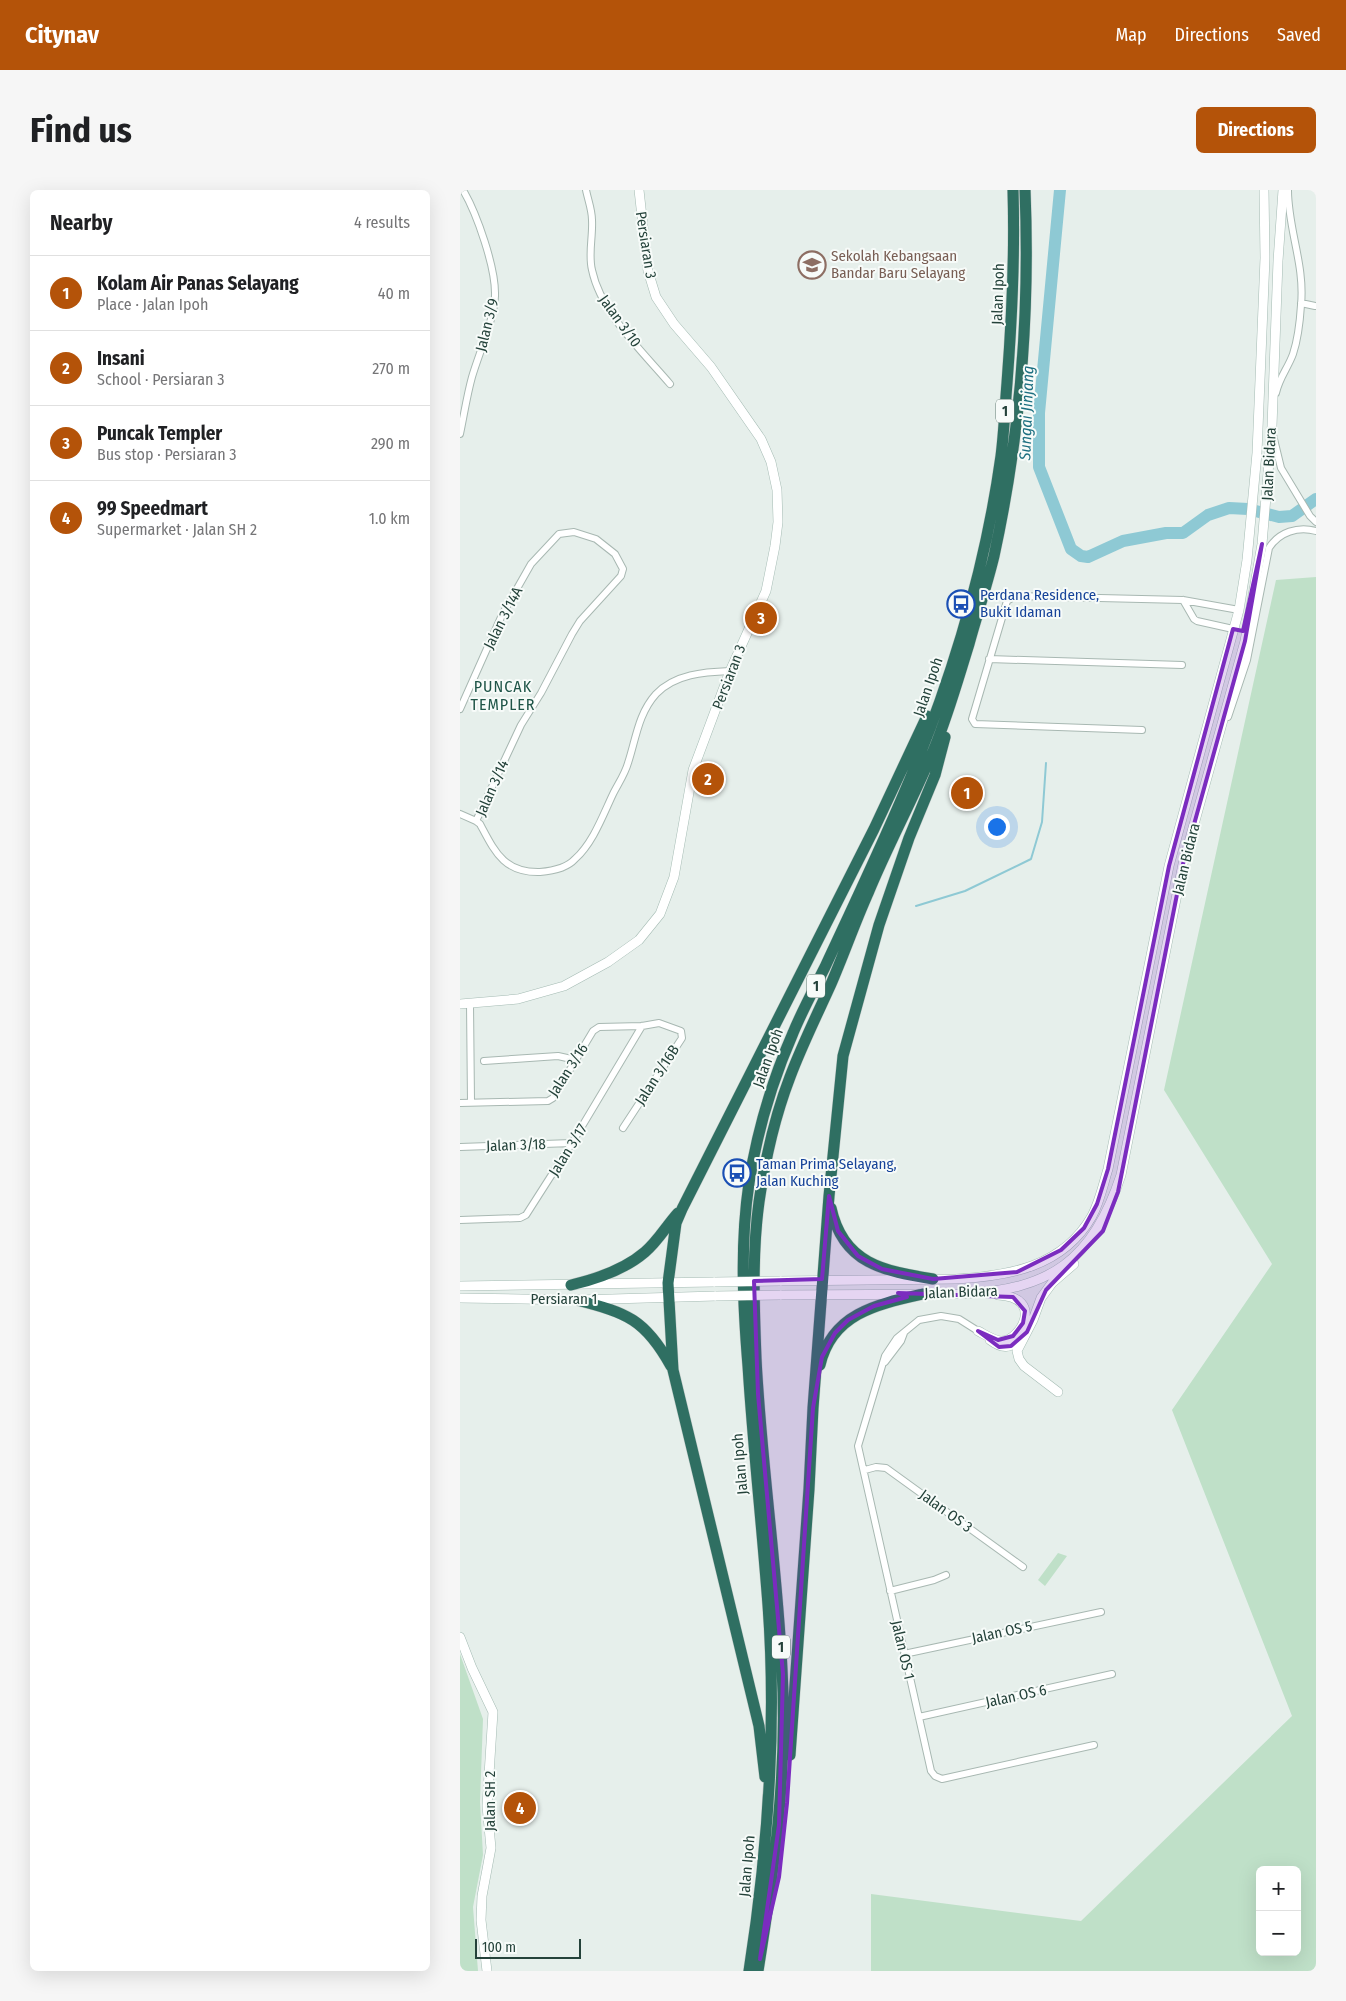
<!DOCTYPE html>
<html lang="en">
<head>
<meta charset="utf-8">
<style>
	body { margin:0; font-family:"Fira Sans Condensed",sans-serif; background:#f6f6f6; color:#202124 }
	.controls { position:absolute; right:15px; bottom:15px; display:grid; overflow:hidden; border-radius:8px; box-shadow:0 5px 20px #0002 }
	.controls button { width:45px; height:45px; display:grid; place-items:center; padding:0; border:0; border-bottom:1px solid #e0e0e0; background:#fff; color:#202124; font:25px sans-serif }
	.scale { position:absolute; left:15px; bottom:12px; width:106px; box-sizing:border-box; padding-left:5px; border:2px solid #24423a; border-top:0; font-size:14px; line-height:18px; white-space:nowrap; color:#24423a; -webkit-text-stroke:4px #f7fbf9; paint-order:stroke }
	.you { position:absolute; left:536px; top:636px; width:18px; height:18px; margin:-12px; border:4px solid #fff; border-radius:50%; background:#1a73e8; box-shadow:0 0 0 8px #1a73e833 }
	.badge { display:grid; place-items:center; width:32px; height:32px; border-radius:50%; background:#b45309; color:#fff; font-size:16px; font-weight:700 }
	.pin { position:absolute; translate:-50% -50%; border:2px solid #fff; box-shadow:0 1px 5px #0006 }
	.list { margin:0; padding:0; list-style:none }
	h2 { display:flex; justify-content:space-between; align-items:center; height:65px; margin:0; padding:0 20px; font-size:21px }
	h2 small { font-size:16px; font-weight:400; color:#757577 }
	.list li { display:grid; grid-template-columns:32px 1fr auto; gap:15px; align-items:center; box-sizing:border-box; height:75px; padding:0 20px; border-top:1px solid #e0e0e0 }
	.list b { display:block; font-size:19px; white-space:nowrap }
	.list p { margin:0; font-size:16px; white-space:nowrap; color:#757577 }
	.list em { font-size:16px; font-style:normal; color:#757577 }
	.map { position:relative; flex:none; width:856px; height:1781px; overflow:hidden; border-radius:8px }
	header { display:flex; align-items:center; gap:30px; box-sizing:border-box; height:70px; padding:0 25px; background:#b45309; color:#fff }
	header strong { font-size:24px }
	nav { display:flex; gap:28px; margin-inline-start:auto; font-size:18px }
	.intro { display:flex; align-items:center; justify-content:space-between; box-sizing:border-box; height:120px; padding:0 30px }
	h1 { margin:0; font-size:35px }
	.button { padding:12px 22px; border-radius:8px; background:#b45309; color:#fff; font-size:18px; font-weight:700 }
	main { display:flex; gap:30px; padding:0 30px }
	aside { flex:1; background:#fff; border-radius:8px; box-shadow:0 5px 20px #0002 }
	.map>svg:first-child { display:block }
	.green { fill:#bfe0c8; fill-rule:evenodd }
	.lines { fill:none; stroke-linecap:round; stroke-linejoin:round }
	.stream { stroke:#8ec9d4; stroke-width:2 }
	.river { stroke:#8ec9d4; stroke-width:12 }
	.street-casing { stroke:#a8b8b2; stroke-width:8 }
	.secondary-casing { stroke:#a4bbb3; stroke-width:10 }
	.highway-casing { stroke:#c2cac8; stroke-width:12 }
	.street { stroke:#fff; stroke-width:6 }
	.secondary { stroke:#fff; stroke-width:9 }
	.highway { stroke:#2f6f62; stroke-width:11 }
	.secondary-bridge-casing { stroke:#a4bbb3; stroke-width:10; stroke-linecap:butt }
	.secondary-bridge { stroke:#fff; stroke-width:9 }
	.marked { fill:#7b2cbf; fill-opacity:0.2; stroke:#7b2cbf; stroke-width:4; stroke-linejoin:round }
	.labels { text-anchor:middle; stroke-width:4; stroke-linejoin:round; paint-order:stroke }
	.shield { fill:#f7fbf9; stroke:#637a73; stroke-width:1 }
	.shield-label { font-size:14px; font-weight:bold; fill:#24423a }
	.street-label { font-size:15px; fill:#24423a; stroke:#f7fbf9 }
	.education-label { font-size:15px; fill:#785e54; stroke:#f7fbf9; text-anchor:start }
	.transit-label { font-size:15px; fill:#164399; stroke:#f7fbf9; text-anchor:start }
	.water-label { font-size:16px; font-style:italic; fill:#1c6f80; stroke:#f7fbf9 }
	.neighbourhood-label { font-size:16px; letter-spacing:1px; fill:#1f5548; stroke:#f7fbf9 }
</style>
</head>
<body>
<header>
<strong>Citynav</strong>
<nav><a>Map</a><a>Directions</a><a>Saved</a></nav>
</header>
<div class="intro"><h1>Find us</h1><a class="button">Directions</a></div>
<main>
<aside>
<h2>Nearby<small>4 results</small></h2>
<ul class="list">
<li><span class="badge">1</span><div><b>Kolam Air Panas Selayang</b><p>Place · Jalan Ipoh</p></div><em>40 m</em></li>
<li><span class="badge">2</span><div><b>Insani</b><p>School · Persiaran 3</p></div><em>270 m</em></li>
<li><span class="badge">3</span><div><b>Puncak Templer</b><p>Bus stop · Persiaran 3</p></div><em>290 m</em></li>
<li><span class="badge">4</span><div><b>99 Speedmart</b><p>Supermarket · Jalan SH 2</p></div><em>1.0 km</em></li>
</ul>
</aside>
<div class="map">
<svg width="856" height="1781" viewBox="0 0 856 1781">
	<rect width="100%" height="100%" fill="#e6efeb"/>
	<path class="green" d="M856 387V1781H411V1704L621 1731 832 1526 712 1220 812 1074 704 900 816 390ZM800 1680H837V1762H800Z
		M598 1363 607 1366 585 1396 578 1390Z
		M0 1464 23 1529 20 1612 23 1665 13 1717 18 1781H0Z"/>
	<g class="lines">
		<path class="stream" d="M456 716 505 701 571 669 582 632 586 573"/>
		<path class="river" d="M600 0 579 223V277L611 359 621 366 628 367 663 351 706 343H723L748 325 769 318 788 319 819 327 832 326 856 309"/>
		<g class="street-casing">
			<path id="street" d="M126 0C128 10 132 20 132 30 133 47 128 64 132 80 141 123 182 161 210 194
				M841 113 855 116
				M816 203C819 188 828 178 833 164 838 149 840 131 841 115 845 75 828 39 828 0
				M0 244C4 225 7 205 12 187 19 163 34 130 35 106 36 78 17 24 3 0
				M813 245 821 278 850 326 856 332
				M723 410 734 429 737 431 773 439
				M529 469 722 475
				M0 519 42 425 71 374 99 344 114 342 136 349 155 364 163 379 161 386 120 431 112 444 81 503 61 535 16 631
				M768 527 787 470 809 358C819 342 838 336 856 341
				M682 540 515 534 512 529 547 411 555 406 723 410 779 420
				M0 624 16 631 20 634C35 662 44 683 80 682 92 681 107 678 115 669 133 653 143 625 153 604 158 594 165 584 168 573 176 549 178 524 196 504 215 484 244 482 270 481
				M10 814 11 912
				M24 871 98 866 116 870
				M0 913 88 911 93 908 133 841 139 837 182 836 199 833 221 841 222 848 163 938
				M0 957 112 953
				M0 1030 60 1028 66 1025 112 953 182 836
				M518 1141 499 1129 481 1126 459 1130 437 1148 425 1166 398 1256 471 1581 475 1586 482 1589 634 1555
				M425 1172 441 1151 444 1143
				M405 1280 416 1277 426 1278 563 1377
				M430 1401 474 1390 486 1385
				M444 1464 641 1422
				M459 1527 652 1484"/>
		</g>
		<g class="secondary-casing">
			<path id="secondary" d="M0 814 58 809 104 796 148 772 179 750 200 724 214 687 233 580 270 481 306 401 315 356 318 332 317 300 311 272 301 249 251 177 214 134 196 107 188 81 179 0
				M320 1091 496 1089C549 1086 603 1077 632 1026 640 1011 643 995 648 979L709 676 779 420 787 370 797 263 805 68 804 0
				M0 1096 255 1092
				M320 1105 501 1104C590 1100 633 1071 661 985L723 674 785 451 802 354 812 236 818 71 823 0
				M0 1108 117 1110 256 1106
				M518 1141C524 1144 533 1150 540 1151 560 1153 586 1107 538 1105
				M530 1150C542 1159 550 1159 561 1148
				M598 1202 564 1176 559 1169 557 1161 573 1130 581 1108 592 1093 614 1074
				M0 1447 12 1478 33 1522 27 1616 31 1658 22 1706 21 1730 27 1781"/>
		</g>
		<g class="highway-casing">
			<path id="highway" d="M371 1018C383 1074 424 1081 473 1089
				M111 1095C137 1089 164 1080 185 1062 198 1051 207 1035 218 1023
				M117 1110C167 1123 185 1129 211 1176
				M360 1175C372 1123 418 1114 463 1104
				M330 1565 349 1299 353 1218 369 1006 383 866 419 735 449 648 475 585 485 547
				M305 1587 299 1536 213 1180 208 1093 216 1033 222 1019 414 639 467 526
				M289 1781C308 1660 317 1537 308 1415 302 1335 293 1256 288 1176 283 1115 280 1054 289 993 297 942 312 891 333 843 342 821 354 799 365 777 392 719 420 660 445 601 490 495 525 381 541 266 544 242 545 217 547 193 552 128 555 65 553 0
				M298 1781C314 1681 328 1581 322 1479 317 1375 301 1272 296 1168 294 1116 292 1063 299 1012 305 970 315 926 330 887 342 855 357 825 371 794 384 764 395 732 409 701 429 653 454 607 474 559 488 525 498 489 509 454 517 425 527 395 534 366 560 247 570 122 565 0"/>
		</g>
		<use href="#street" class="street"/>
		<use href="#secondary" class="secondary"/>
		<use href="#highway" class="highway"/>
		<g class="secondary-bridge-casing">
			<path id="secondary-bridge" d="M255 1092 320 1091
				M256 1106 320 1105"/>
		</g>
		<use href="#secondary-bridge" class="secondary-bridge"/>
	</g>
	<path class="marked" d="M802 354 785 451 723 674 658 1002 643 1041 586 1100 567 1142 551 1156 539 1157 518 1141 538 1150 553 1146 563 1133 565 1121 553 1107 438 1103 447 1107 414 1116 388 1130 375 1143 362 1167 353 1218 327 1613 319 1687 300 1769 319 1635 323 1484 298 1204 294 1091 362 1089 369 1006 378 1041 398 1066 422 1079 473 1089 557 1082 601 1060 624 1038 637 1014 648 979 709 676 773 439 783 441Z"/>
	<defs>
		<g id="school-ring" transform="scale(1.4375)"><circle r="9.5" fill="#f7fbf9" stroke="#8d6e63" stroke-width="1.5"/><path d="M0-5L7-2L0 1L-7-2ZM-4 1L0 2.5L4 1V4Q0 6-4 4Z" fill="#8d6e63"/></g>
		<g id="bus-ring" transform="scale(1.4375)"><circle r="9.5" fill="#f7fbf9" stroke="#1a4fb4" stroke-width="1.5"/><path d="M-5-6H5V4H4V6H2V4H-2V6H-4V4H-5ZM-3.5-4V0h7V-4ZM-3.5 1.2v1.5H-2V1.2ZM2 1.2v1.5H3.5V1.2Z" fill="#1a4fb4"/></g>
	</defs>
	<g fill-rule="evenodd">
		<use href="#school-ring" x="352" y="75"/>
		<use href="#bus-ring" x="501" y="414"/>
		<use href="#bus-ring" x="277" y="983"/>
	</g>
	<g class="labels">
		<g class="shield">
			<rect x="536" y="209.5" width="18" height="23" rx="4"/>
			<rect x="347" y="784.5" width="18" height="23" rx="4"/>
			<rect x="312" y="1445.5" width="18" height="23" rx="4"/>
		</g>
		<g class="shield-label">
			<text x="545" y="226">1</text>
			<text x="356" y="801">1</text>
			<text x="321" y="1462">1</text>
		</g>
		<g class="street-label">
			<text transform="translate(186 55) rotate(81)" y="5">Persiaran 3</text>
			<text transform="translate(538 104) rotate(-88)" y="5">Jalan Ipoh</text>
			<text transform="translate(160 131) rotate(54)" y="5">Jalan 3/10</text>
			<text transform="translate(27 135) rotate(-76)" y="5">Jalan 3/9</text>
			<text transform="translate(809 274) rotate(-87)" y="5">Jalan Bidara</text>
			<text transform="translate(43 428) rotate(-63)" y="5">Jalan 3/14A</text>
			<text transform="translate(269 487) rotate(-69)" y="5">Persiaran 3</text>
			<text transform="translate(468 497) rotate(-71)" y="5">Jalan Ipoh</text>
			<text transform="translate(32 598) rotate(-66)" y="5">Jalan 3/14</text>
			<text transform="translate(726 669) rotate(-76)" y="5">Jalan Bidara</text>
			<text transform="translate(308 868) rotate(-70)" y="5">Jalan Ipoh</text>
			<text transform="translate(108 880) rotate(-57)" y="5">Jalan 3/16</text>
			<text transform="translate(197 885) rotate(-57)" y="5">Jalan 3/16B</text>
			<text transform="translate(56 955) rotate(-2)" y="5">Jalan 3/18</text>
			<text transform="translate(108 960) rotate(-58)" y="5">Jalan 3/17</text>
			<text transform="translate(501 1102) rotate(-2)" y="5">Jalan Bidara</text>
			<text x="104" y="1114">Persiaran 1</text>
			<text transform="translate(280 1274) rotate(-95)" y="5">Jalan Ipoh</text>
			<text transform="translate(486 1321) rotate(36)" y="5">Jalan OS 3</text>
			<text transform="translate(542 1442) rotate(-12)" y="5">Jalan OS 5</text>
			<text transform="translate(443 1460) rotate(77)" y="5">Jalan OS 1</text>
			<text transform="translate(556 1506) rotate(-12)" y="5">Jalan OS 6</text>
			<text transform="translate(30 1611) rotate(-90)" y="5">Jalan SH 2</text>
			<text transform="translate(287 1676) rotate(-85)" y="5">Jalan Ipoh</text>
		</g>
		<g class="education-label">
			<text x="371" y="71">Sekolah Kebangsaan<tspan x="371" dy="17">Bandar Baru Selayang</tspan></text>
		</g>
		<g class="transit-label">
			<text x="520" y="410">Perdana Residence,<tspan x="520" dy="17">Bukit Idaman</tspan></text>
			<text x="296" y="979">Taman Prima Selayang,<tspan x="296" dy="17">Jalan Kuching</tspan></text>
		</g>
		<g class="water-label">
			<text transform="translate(566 223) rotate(-88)" y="6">Sungai Jinjang</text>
		</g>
		<g class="neighbourhood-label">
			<text x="43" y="502">PUNCAK<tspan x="43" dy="18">TEMPLER</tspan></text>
		</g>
	</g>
</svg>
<div class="controls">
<button>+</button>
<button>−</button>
</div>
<div class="scale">100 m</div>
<div class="you"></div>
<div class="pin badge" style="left:507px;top:603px">1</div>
<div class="pin badge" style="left:248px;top:589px">2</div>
<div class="pin badge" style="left:301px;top:428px">3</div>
<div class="pin badge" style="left:60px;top:1618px">4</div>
</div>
</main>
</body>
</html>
